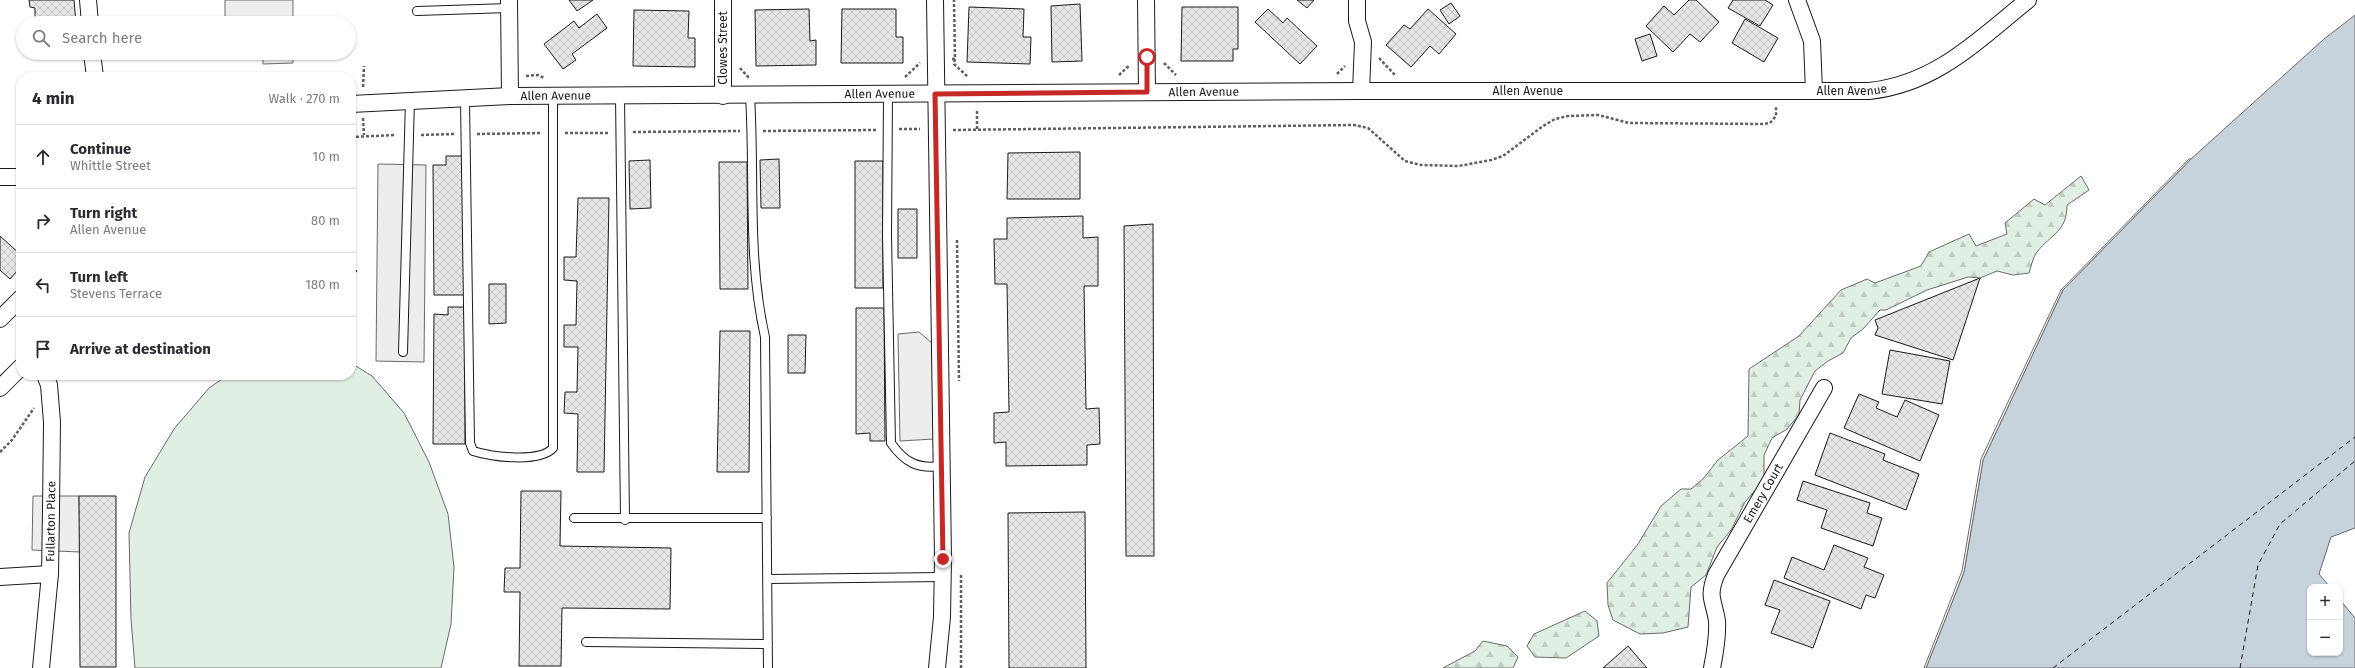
<!DOCTYPE html>
<html lang="en">
<head>
<meta charset="utf-8">
<style>
	body { margin:0; font-family:"Fira Sans",sans-serif; background:#f2f2f3; color:#2b2b33 }
	.controls { position:absolute; right:12px; bottom:12px; display:grid; overflow:hidden; border-radius:8px; box-shadow:0 1px 3px #0004 }
	.controls button { width:36px; height:36px; display:grid; place-items:center; padding:0; border:0; border-bottom:1px solid #e1e1e2; background:#fff; color:#2b2b33; font:20px sans-serif }
	.stop { position:absolute; width:12px; height:12px; margin:-9px; border:3px solid #c62828; border-radius:50%; background:#fff }
	.stop.end { background:#c62828; border-color:#fff; box-shadow:0 1px 4px #0008 }
	.list { margin:0; padding:0; list-style:none }
	h2 { display:flex; justify-content:space-between; align-items:center; height:52px; margin:0; padding:0 16px; font-size:17px }
	h2 small { font-size:13px; font-weight:400; color:#7c7c81 }
	.list li { display:grid; grid-template-columns:26px 1fr auto; gap:12px; align-items:center; box-sizing:border-box; height:64px; padding:0 16px; border-top:1px solid #e1e1e2 }
	.list b { display:block; font-size:15px; white-space:nowrap }
	.list p { margin:0; font-size:13px; white-space:nowrap; color:#7c7c81 }
	.list em { font-size:13px; font-style:normal; color:#7c7c81 }
	.icon { flex:none; width:22px; height:22px; fill:none; stroke:currentColor; stroke-width:2; stroke-linecap:round; stroke-linejoin:round }
	.map { position:relative; flex:none; width:2355px; height:668px; overflow:hidden }
	.search { position:absolute; background:#fff; box-shadow:0 1px 3px #0004; left:16px; top:16px; width:340px; height:44px; display:flex; align-items:center; gap:10px; box-sizing:border-box; padding:0 14px; border-radius:22px; color:#7c7c81; font-size:15px }
	.panel { position:absolute; background:#fff; box-shadow:0 1px 3px #0004; left:16px; top:72px; width:340px; height:308px; border-radius:16px }
	.map>svg:first-child { display:block }
	.forest { fill:url(#forest-firs); stroke:#6a6a6a }
	.garden { fill:#e0efe3; stroke:#6a6a6a }
	.parking { fill:#ededed; stroke:#6a6a6a }
	.water { fill:#c6d2dc; stroke:#6a6a6a }
	.pier { fill:#fff; stroke:#6a6a6a }
	.lines { fill:none; stroke-linecap:round; stroke-linejoin:round }
	.ferry { stroke:#1a1a1a; stroke-width:1; stroke-dasharray:5 4; stroke-linecap:butt }
	.building { fill:url(#building-cross-hatch); stroke:#1a1a1a }
	.lane-casing { stroke:#1a1a1a; stroke-width:10 }
	.street-casing { stroke:#1a1a1a; stroke-width:18 }
	.path { stroke:#5f5f5f; stroke-width:2.5; stroke-dasharray:3 2; stroke-linecap:butt }
	.lane { stroke:#fff; stroke-width:8 }
	.street { stroke:#fff; stroke-width:16 }
	.fence { stroke:#1a1a1a; stroke-width:1; stroke-dasharray:5 2; stroke-linecap:butt }
	.route { stroke:#c62828; stroke-width:5 }
	.labels { text-anchor:middle; stroke-width:3; stroke-linejoin:round; paint-order:stroke }
	.street-label { font-size:12px; fill:#1a1a1a; stroke:#fff }
</style>
</head>
<body>
<div class="map">
<svg width="2355" height="668" viewBox="0 0 2355 668">
	<defs>
		<pattern id="forest-firs" width="22" height="20" patternUnits="userSpaceOnUse"><rect width="22" height="20" fill="#e0efe3"/><path d="M5 1l3.5 6h-7zM16 11l3.5 6h-7z" fill="#c0ccc2"/></pattern>
		<pattern id="building-cross-hatch" width="8" height="8" patternUnits="userSpaceOnUse"><rect width="8" height="8" fill="#e6e6e6"/><path d="M0 0l8 8M0 8l8-8" fill="none" stroke="#c5c5c5"/></pattern>
	</defs>
	<rect width="100%" height="100%" fill="#fff"/>
	<path class="forest" d="M2081 176 2089 190 2067 205C2067 232 2051 234 2037 252 2033 257 2031 267 2029 273L2013 275 1997 271 1980 278 1968 277 1927 290 1886 310H1880L1863 329 1851 338 1843 353 1828 361 1815 371 1800 400 1799 415 1787 429 1772 438 1764 455V480L1745 502 1731 530 1717 547 1706 575 1691 587 1688 627 1663 633 1640 634 1613 620 1608 605 1607 583 1638 544 1661 506 1681 489H1691L1703 479 1718 460 1748 436 1749 369 1799 336 1841 290 1867 279 1875 283 1921 266 1929 252 1969 234 1976 246 2007 234 2005 223 2034 199 2045 205Z
		M1585 611 1597 621 1599 636 1566 658 1535 657 1527 646 1534 634Z
		M1483 641 1507 646 1518 657 1513 668H1443L1475 651Z"/>
	<path class="garden" d="M351 363 372 376 404 413 429 462 448 514 454 567 451 624 441 668H135L131 619 129 533 145 477 174 429 209 388 228 375H351Z"/>
	<path class="parking" d="M225 0H293V23H264V17H225Z
		M263 53H293V63L263 64Z
		M378 164 426 165 424 362 376 361Z
		M919 332 932 343 934 439 900 441 898 334Z
		M33 496H79L80 552 32 550Z"/>
	<path class="water" d="M2355 15V528L2331 537 2319 574 2330 587H2310V653H2340V600L2355 618V668H1926L1964 572 1983 460 2063 290 2191 159 2324 39Z"/>
	<path class="pier" d="M2189 159H2191L2063 290 1983 460 1964 572 1926 668H1924L1962 571 1981 459 2061 290Z"/>
	<g class="lines">
		<path class="ferry" d="M2053 668 2355 437
			M2240 668 2258 565 2280 524 2355 461"/>
	</g>
	<path class="building" d="M29 0H74L76 23H35V8L30 7Z
		M569 0H593L577 11Z
		M1297 0H1314L1307 8Z
		M1689 0H1696L1719 22 1700 42 1690 34 1673 52 1646 26 1664 6 1674 15Z
		M1733 0H1765L1773 5 1760 26 1728 8Z
		M1451 3 1460 16 1449 24 1440 10Z
		M1080 4 1082 61 1052 62 1051 6Z
		M969 7 1024 9 1023 37H1031L1030 64 967 62Z
		M1182 7H1238V49H1233V61H1181Z
		M809 9 810 41 816 40V65L756 66 755 10Z
		M842 9H896V37H903V63H841Z
		M1268 9 1283 23 1287 18 1317 46 1300 64 1255 22Z
		M1428 9 1456 34 1439 54 1430 46 1411 67 1386 45 1404 25 1410 29Z
		M634 10 689 11 688 38H695V67L633 66Z
		M597 14 607 28 572 54 576 60 563 69 544 44 574 21 579 28Z
		M1745 19 1778 38 1764 62 1732 43Z
		M1650 34 1657 56 1642 61 1635 39Z
		M1080 152V199H1007L1008 153Z
		M446 156H464V295H434L433 165H446Z
		M779 159 780 208H761L760 160Z
		M650 160 651 208 630 209 629 161Z
		M855 161H883V288H855Z
		M719 162H747L748 289H720Z
		M578 198H609L604 472H577L578 414 564 413 565 392H577L578 347H564V325H576L577 281 564 280V257H576Z
		M898 209H917V258H898Z
		M1083 216V238L1098 237V286H1084L1086 409 1099 408 1100 444 1087 445V465L1006 466V442L994 443V413L1009 412 1007 284H995L994 239H1007V218Z
		M1153 224 1154 556H1126L1124 226Z
		M0 236 21 255V267L10 279 0 270Z
		M1980 278 1953 360 1875 335 1878 328 1875 320Z
		M489 284H506V323L489 324Z
		M448 307H465V444H433L434 314 448 315Z
		M856 308H884L885 441H870V433L856 434Z
		M720 331H750L749 472H717Z
		M788 335H806L805 373H788Z
		M1890 350 1950 361 1942 404 1882 394Z
		M1859 394 1879 402 1876 408 1897 417 1905 400 1939 415 1920 461 1844 428Z
		M1830 433 1885 454 1883 460 1919 474 1906 510 1815 475Z
		M1803 481 1870 503 1867 513 1882 518 1873 546 1821 528 1827 510 1797 500Z
		M521 491H561L560 546 671 548 670 609 562 608 561 666H519L520 592H504L505 568H520Z
		M79 496H116V667H80Z
		M1085 512 1086 668H1009L1008 513Z
		M1834 545 1868 558 1864 567 1884 575 1875 598 1866 595 1861 609 1784 578 1792 557 1824 570Z
		M1774 580 1830 601 1813 648 1771 633 1780 610 1765 605Z
		M1628 646 1647 668H1603Z"/>
	<g class="lines">
		<g class="lane-casing">
			<path id="lane" d="M417 11 509 8
				M888 95 887 235 891 443C905 463 918 469 941 466
				M620 96 625 520
				M750 96C755 177 747 257 765 337L768 668
				M465 99 470 443 473 451C492 457 540 463 553 448V96
				M403 352 410 100
				M574 518H767
				M768 579 943 577
				M586 642 768 644"/>
		</g>
		<g class="street-casing">
			<g id="street">
				<path d="M88 0 90 23"/>
				<path d="M509 0 510 96"/>
				<path d="M723 0V96"/>
				<path d="M935 0 943 559 942 617 937 668"/>
				<path d="M1146 0 1147 92"/>
				<path d="M1357 0V21L1363 42 1361 91"/>
				<path d="M1797 0 1812 41 1814 91"/>
				<path d="M92 53 95 77"/>
				<path id="s1" d="M351 104 510 96 1361 91H1869C1936 84 1978 40 2028 0"/>
				<path d="M0 177H21"/>
				<path d="M0 319 21 298"/>
				<path d="M0 388 21 367"/>
				<path d="M0 577 50 574"/>
				<path id="s2" d="M41 668 50 574 51 510 52 422 49 385 45 375"/>
				<path id="s3" d="M1712 668C1715 653 1718 637 1717 621 1714 600 1707 598 1716 575L1824 388"/>
			</g>
		</g>
		<path class="path" d="M1379 58 1395 75
			M952 59H955L954 0
			M955 59 954 64 968 77
			M1164 63 1176 75
			M740 68 749 78
			M1337 74 1345 66
			M1119 75 1130 65
			M526 76 538 75 544 78
			M905 77 920 63
			M363 87 364 66
			M363 118 364 135
			M899 129H920
			M977 129V109
			M953 130 1354 125 1368 128 1405 161 1421 165 1459 166 1491 160 1503 156 1543 126 1555 119 1568 116 1598 115 1629 123 1764 124 1770 123 1776 116V107
			M763 131 876 130
			M633 132 740 131
			M565 133H608
			M477 134 540 133
			M421 135 454 134
			M351 137 396 135
			M957 240 959 381
			M0 452 12 440 34 408
			M961 668V574"/>
		<use href="#lane" class="lane"/>
		<use href="#street" class="street"/>
		<path class="fence" d="M351 265 357 271 351 278"/>
	</g>
	<g class="lines">
		<path class="route" d="M943 559 935 94 1147 92V57"/>
	</g>
	<g class="labels">
		<g class="street-label">
			<text transform="translate(723 48) rotate(-90)" y="4">Clowes Street</text>
			<text dy="4" stroke="none"><textPath href="#s1" startOffset="1501">Allen Avenue</textPath></text>
			<text dy="4" stroke="none"><textPath href="#s1" startOffset="1177">Allen Avenue</textPath></text>
			<text dy="4" stroke="none"><textPath href="#s1" startOffset="853">Allen Avenue</textPath></text>
			<text dy="4" stroke="none"><textPath href="#s1" startOffset="529">Allen Avenue</textPath></text>
			<text dy="4" stroke="none"><textPath href="#s1" startOffset="205">Allen Avenue</textPath></text>
			<text dy="4" stroke="none"><textPath href="#s3" startOffset="189">Emery Court</textPath></text>
			<text dy="4" stroke="none"><textPath href="#s2" startOffset="147">Fullarton Place</textPath></text>
		</g>
	</g>
</svg>
<div class="controls">
<button>+</button>
<button>−</button>
</div>
<div class="stop" style="left:1147px;top:57px"></div>
<div class="stop end" style="left:943px;top:559px"></div>
<div class="search"><svg class="icon" aria-label="search" viewBox="0 0 24 24"><circle cx="10" cy="10" r="6"/><path d="M15 15l6 6"/></svg>Search here</div>
<section class="panel">
<h2>4 min<small>Walk · 270 m</small></h2>
<ul class="list">
<li><svg class="icon" aria-label="ahead" viewBox="0 0 24 24"><path d="M12 20V5M6 11l6-6 6 6"/></svg><div><b>Continue</b><p>Whittle Street</p></div><em>10 m</em></li>
<li><svg class="icon" aria-label="right" viewBox="0 0 24 24"><path d="M7 20v-9h11M14 6l5 5-5 5"/></svg><div><b>Turn right</b><p>Allen Avenue</p></div><em>80 m</em></li>
<li><svg class="icon" aria-label="left" viewBox="0 0 24 24"><path d="M17 20v-9H6M10 6l-5 5 5 5"/></svg><div><b>Turn left</b><p>Stevens Terrace</p></div><em>180 m</em></li>
<li><svg class="icon" aria-label="arrive" viewBox="0 0 24 24"><path d="M6 21V4h12l-3 4 3 4H6"/></svg><div><b>Arrive at destination</b></div></li>
</ul>
</section>
</div>
</body>
</html>
